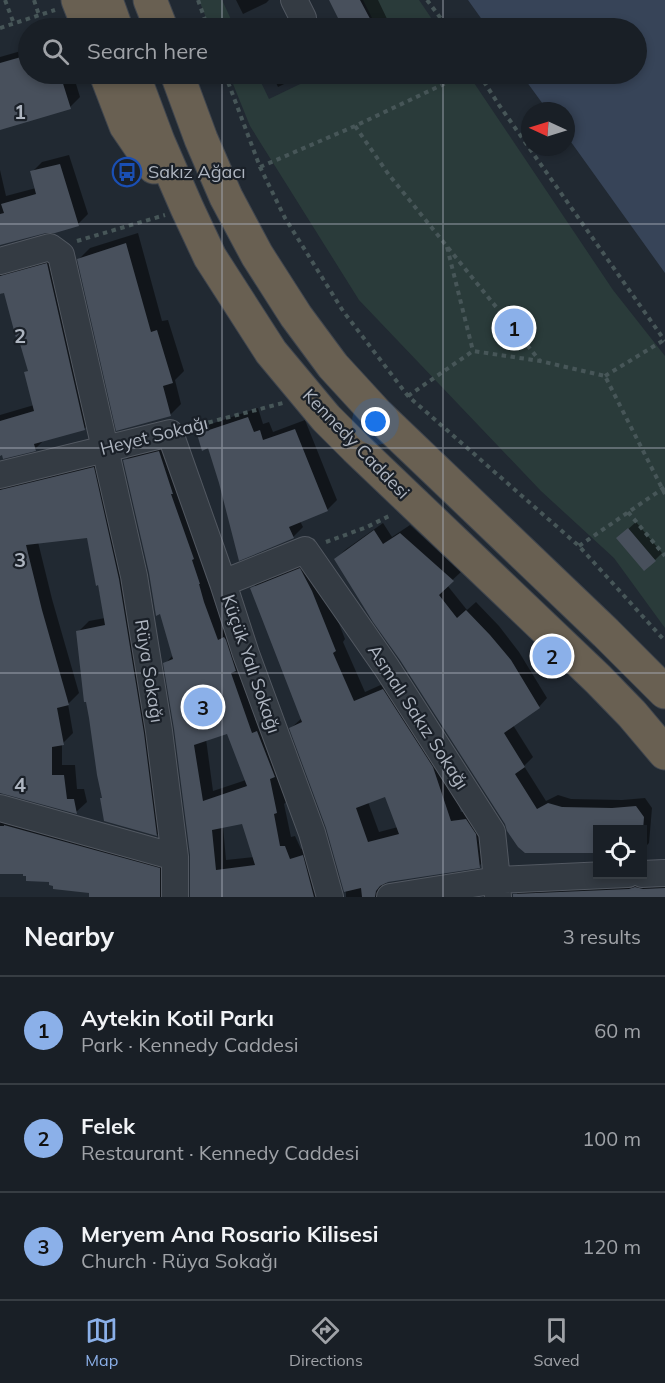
<!DOCTYPE html>
<html lang="en">
<head>
<meta charset="utf-8">
<style>
	body { margin:0; font-family:Mulish,sans-serif; background:#22272e; color:#f1f3f6 }
	.controls { position:absolute; right:18px; bottom:18px; display:grid; overflow:hidden; border-radius:0px; box-shadow:0 3px 9px #0003 }
	.controls button { width:54px; height:54px; display:grid; place-items:center; padding:0; border:0; border-bottom:2px solid #373d43; background:#191f26; color:#f1f3f6; font:30px sans-serif }
	.compass { position:absolute; left:521px; top:102px; width:54px; height:54px; border-radius:50%; background:#191f26; box-shadow:0 3px 9px #0003; rotate:274deg }
	.you { position:absolute; left:376px; top:422px; width:21px; height:21px; margin:-15px; border:4px solid #fff; border-radius:50%; background:#1a73e8; box-shadow:0 0 0 9px #1a73e833 }
	.badge { display:grid; place-items:center; width:39px; height:39px; border-radius:50%; background:#8bb0e9; color:#111; font-size:20px; font-weight:700 }
	.pin { position:absolute; translate:-50% -50%; border:3px solid #fff; box-shadow:0 2px 6px #0006 }
	.list { margin:0; padding:0; list-style:none }
	h2 { display:flex; justify-content:space-between; align-items:center; height:78px; margin:0; padding:0 24px; font-size:26px }
	h2 small { font-size:20px; font-weight:400; color:#9fa2a7 }
	.list li { display:grid; grid-template-columns:39px 1fr auto; gap:18px; align-items:center; box-sizing:border-box; height:108px; padding:0 24px; border-top:2px solid #373d43 }
	.list b { display:block; font-size:22px; white-space:nowrap }
	.list p { margin:0; font-size:20px; white-space:nowrap; color:#9fa2a7 }
	.list em { font-size:20px; font-style:normal; color:#9fa2a7 }
	.icon { flex:none; width:33px; height:33px; fill:none; stroke:currentColor; stroke-width:2; stroke-linecap:round; stroke-linejoin:round }
	.map { position:relative; flex:none; width:665px; height:897px; overflow:hidden }
	.search { position:absolute; background:#191f26; box-shadow:0 3px 9px #0003; left:18px; right:18px; top:18px; height:66px; display:flex; align-items:center; gap:15px; box-sizing:border-box; padding:0 21px; border-radius:33px; color:#9fa2a7; font-size:22px }
	.sheet { height:402px; background:#191f26 }
	nav { display:flex; justify-content:space-around; align-items:center; box-sizing:border-box; height:84px; border-top:2px solid #373d43; background:#191f26; font-size:16px; color:#9fa2a7 }
	nav a { display:grid; justify-items:center; gap:3px }
	nav .on { color:#8bb0e9 }
	.map>svg:first-child { display:block }
	.green { fill:#2a3b3a }
	.water { fill:#374458 }
	.shadow { fill:#0007; fill-rule:evenodd }
	.building { fill:#48505c; fill-rule:evenodd }
	.lines { fill:none; stroke-linecap:round; stroke-linejoin:round }
	.minor-casing { stroke:#525861; stroke-width:28 }
	.highway-casing { stroke:#3f454e; stroke-width:35 }
	.path { stroke:#475658; stroke-width:4; stroke-dasharray:4.5 4.5; stroke-linecap:butt }
	.minor { stroke:#343b43; stroke-width:26 }
	.highway { stroke:#696052; stroke-width:33 }
	.grid { fill:none; stroke:#aeb5c0; stroke-width:1.5; stroke-opacity:0.55 }
	.labels { text-anchor:middle; stroke-width:4.5; stroke-linejoin:round; paint-order:stroke }
	.poi-label { font-size:18px; fill:#aeb5c0; stroke:#1a2028; text-anchor:start }
	.street-label { font-size:18px; fill:#aeb5c0; stroke:#1a2028 }
	.grid-label { font-size:20px; text-anchor:middle; font-weight:bold; fill:#aeb5c0; stroke:#1a2028; stroke-width:4.5; stroke-linejoin:round; paint-order:stroke }
</style>
</head>
<body>
<div class="map">
<svg width="665" height="897" viewBox="0 0 665 897">
	<rect width="100%" height="100%" fill="#212932"/>
	<path class="green" d="M199 0H222L235 28H210Z
		M363 0H419L438 28H377Z
		M229 74H257L269 99 321 74H468L613 290 665 356V628L614 558 541 491 359 300 250 126Z"/>
	<path class="water" d="M468 0H665V273L566 135V111H548L521 74H636V28H488Z"/>
	<path class="shadow" d="M236 0H269L266 3 243 14Z
		M330 0H378L390 25 386 28H330L342 23Z
		M28 49V74H73L80 97 70 107 0 129V57Z
		M272 74H305L278 87Z
		M69 155 88 214 78 224 46 231 0 244V170L6 196 36 188 32 172 42 162Z
		M138 233 162 321 168 320 184 371 175 380 181 404 170 415 79 259 90 248Z
		M57 255 95 418 85 428 45 439 35 449 0 455V415L34 405 26 373 29 370 5 292 0 294V263Z
		M258 408 263 424 269 422 273 432 305 420 337 500 327 510 300 521 303 527 293 537 199 434 208 425Z
		M169 441 287 801 284 804 291 837 295 836 301 849 313 845 323 897H192L191 855 175 729 165 664 173 655 150 572 125 461 135 450ZM228 732 246 780 213 791 206 739ZM243 822 254 857 226 860 223 826Z
		M104 458 167 824 157 835 103 797 78 632 89 621 105 618 88 537 38 542 52 599 79 693 68 704 73 733 62 744V765H75L77 789H84L87 802 76 812 0 792V481Z
		M636 522 662 553 655 560 626 531Z
		M383 523 392 537 410 525 461 572 447 585 467 610 476 602 499 626 519 652 547 698 539 707 513 725 533 757 524 766 546 801 558 795 571 799 622 800 645 798 652 808 649 843 642 850V830H598V852L526 851 506 823 336 559 345 550Z
		M310 559 322 580 345 639 343 642 365 692 394 679 443 756 461 812 476 809 490 855 479 866 386 881 385 889 390 897H346V893L327 827 291 728 302 718 252 589 262 578ZM386 795 398 827 379 832 368 802Z
		M0 808 170 858 176 897H101V892L51 881 25 872 0 873Z
		M665 878V897H514L525 884Z"/>
	<path class="building" d="M329 0H360L375 28H343Z
		M28 55V74H60L71 109 0 130V63Z
		M60 164 79 226 55 233H46L0 245V214L4 213 1 204 36 194 30 171Z
		M126 243 151 332 157 330 173 383 163 386 171 416 116 431 77 259Z
		M47 263 85 430 34 444 36 451 3 459 2 455 0 456V421L34 411 24 372 28 371 18 337 16 338 4 293 0 294V276Z
		M248 417 254 432 260 430 263 440 295 429 328 511 289 527 294 538 239 561 219 483 208 448 202 451 197 434Z
		M159 451 173 494H171L194 559 192 560 200 584H199L204 602 218 640 224 637 226 640 236 671 231 673 252 733 257 731 275 777 270 779 277 813 274 814 280 846H285L290 859 303 855 314 897H190V855L174 729 163 663 173 659 160 614 156 616 149 573 123 460ZM227 734 247 786 203 801 194 745ZM242 824 255 865 216 870 212 830Z
		M94 467 119 579 144 733 157 836 104 821 100 798H102L97 775 89 718 86 702H84L76 631 105 625 98 585 96 586 87 538 26 545 42 610 69 705 57 708 64 745 52 747V775H64L67 799H74L77 814 0 793V490Z
		M628 528 656 561 644 571 616 538Z
		M374 530 383 544 400 533 454 581 439 595 457 618 466 610 490 635 511 660 540 708 504 733 525 767 515 774 537 809 548 803 562 807 612 808 636 806 644 817 643 830H597V853H525L518 847 507 831 505 824 400 660 373 622 334 559Z
		M300 568 312 591 336 651 333 653 354 701 383 689 433 767 451 821 466 819 476 834 480 868 388 882 380 886 376 891 375 897H362L361 888 344 892 326 828 289 728 302 722 250 588ZM385 797 399 834 368 842 356 808Z
		M4 825 160 868V897H89V893L53 889V886L49 885V882L26 881V876H23V874H0V826H4Z
		M635 887 643 889 665 888V897H513V894L629 889Z"/>
	<g class="lines">
		<g class="minor-casing">
			<path id="minor" d="M294 0 303 18
				M0 261 50 247 61 255 134 576 159 731 175 857V897
				M0 475 170 433 223 583 246 654 312 833 330 897
				M223 583 305 550 387 668 492 832 497 880 498 897
				M0 808 175 857
				M642 874 664 873
				M390 897 497 880 628 874"/>
		</g>
		<g class="highway-casing">
			<path id="highway" d="M78 0 89 28
				M106 0 116 28
				M150 0 161 28
				M106 74 126 126 154 167
				M133 74 158 141 187 208 210 257 271 352 326 418 356 448 598 679 632 714 665 753
				M177 74 201 139 226 197 257 255 296 316 333 366 378 415 606 633 665 692"/>
		</g>
		<path class="path" d="M5 0 14 24
			M34 0 39 15
			M198 0 208 28
			M427 0 448 28
			M0 28 55 10
			M225 74 260 167 285 218 343 311 408 396 579 546 665 641
			M479 74 499 105 665 341
			M355 126 389 175 540 361
			M260 167 355 126 465 74
			M77 241 165 215
			M447 247 473 351
			M605 376 664 340
			M408 396 473 351 540 361 605 376 665 494
			M191 427 283 403
			M628 512 665 556
			M326 542 367 527 391 515
			M579 546 665 487"/>
		<use href="#minor" class="minor"/>
		<use href="#highway" class="highway"/>
	</g>
	<path class="grid" d="M222 0V28M443 0V28M222 74V897M443 74V897M0 224H665M0 448H665M0 673H665"/>
	<defs>
		<g id="bus-ring" transform="scale(1.5)"><circle r="9.5" fill="#1a2028" stroke="#1a4fb4" stroke-width="1.5"/><path d="M-5-6H5V4H4V6H2V4H-2V6H-4V4H-5ZM-3.5-4V0h7V-4ZM-3.5 1.2v1.5H-2V1.2ZM2 1.2v1.5H3.5V1.2Z" fill="#1a4fb4"/></g>
	</defs>
	<g fill-rule="evenodd">
		<use href="#bus-ring" x="127" y="172"/>
	</g>
	<g class="labels">
		<g class="poi-label">
			<text x="148" y="178">Sakız Ağacı</text>
		</g>
		<g class="street-label">
			<text transform="translate(154 436) rotate(-14)" y="6">Heyet Sokağı</text>
			<text transform="translate(356 444) rotate(46)" y="6">Kennedy Caddesi</text>
			<text transform="translate(251 664) rotate(71)" y="6">Küçük Yalı Sokağı</text>
			<text transform="translate(149 671) rotate(81)" y="6">Rüya Sokağı</text>
			<text transform="translate(418 717) rotate(57)" y="6">Asmalı Sakız Sokağı</text>
		</g>
	</g>
	<g class="grid-label">
		<text x="20" y="119">1</text>
		<text x="20" y="343">2</text>
		<text x="20" y="567">3</text>
		<text x="20" y="792">4</text>
	</g>
</svg>
<div class="controls">
<button><svg class="icon" aria-label="locate" viewBox="0 0 24 24"><circle cx="12" cy="12" r="6"/><path d="M12 2v4M12 18v4M2 12h4M18 12h4"/></svg></button>
</div>
<svg class="compass" viewBox="-18 -18 36 36"><path d="M0-13l5 13h-10z" fill="#e53935"/><path d="M0 13l5-13h-10z" fill="#9fa2a7"/></svg>
<div class="you"></div>
<div class="pin badge" style="left:514px;top:328px">1</div>
<div class="pin badge" style="left:552px;top:656px">2</div>
<div class="pin badge" style="left:203px;top:707px">3</div>
<div class="search"><svg class="icon" aria-label="search" viewBox="0 0 24 24"><circle cx="10" cy="10" r="6"/><path d="M15 15l6 6"/></svg>Search here</div>
</div>
<section class="sheet">
<h2>Nearby<small>3 results</small></h2>
<ul class="list">
<li><span class="badge">1</span><div><b>Aytekin Kotil Parkı</b><p>Park · Kennedy Caddesi</p></div><em>60 m</em></li>
<li><span class="badge">2</span><div><b>Felek</b><p>Restaurant · Kennedy Caddesi</p></div><em>100 m</em></li>
<li><span class="badge">3</span><div><b>Meryem Ana Rosario Kilisesi</b><p>Church · Rüya Sokağı</p></div><em>120 m</em></li>
</ul>
</section>
<nav>
<a class="on"><svg class="icon" aria-label="map" viewBox="0 0 24 24"><path d="M3 6l6-2 6 2 6-2v14l-6 2-6-2-6 2zM9 4v14M15 6v14"/></svg>Map</a>
<a><svg class="icon" aria-label="directions" viewBox="0 0 24 24"><path d="M12 3l9 9-9 9-9-9zM9 14v-3h6M13 9l2 2-2 2"/></svg>Directions</a>
<a><svg class="icon" aria-label="saved" viewBox="0 0 24 24"><path d="M7 4h10v16l-5-4-5 4z"/></svg>Saved</a>
</nav>
</body>
</html>
